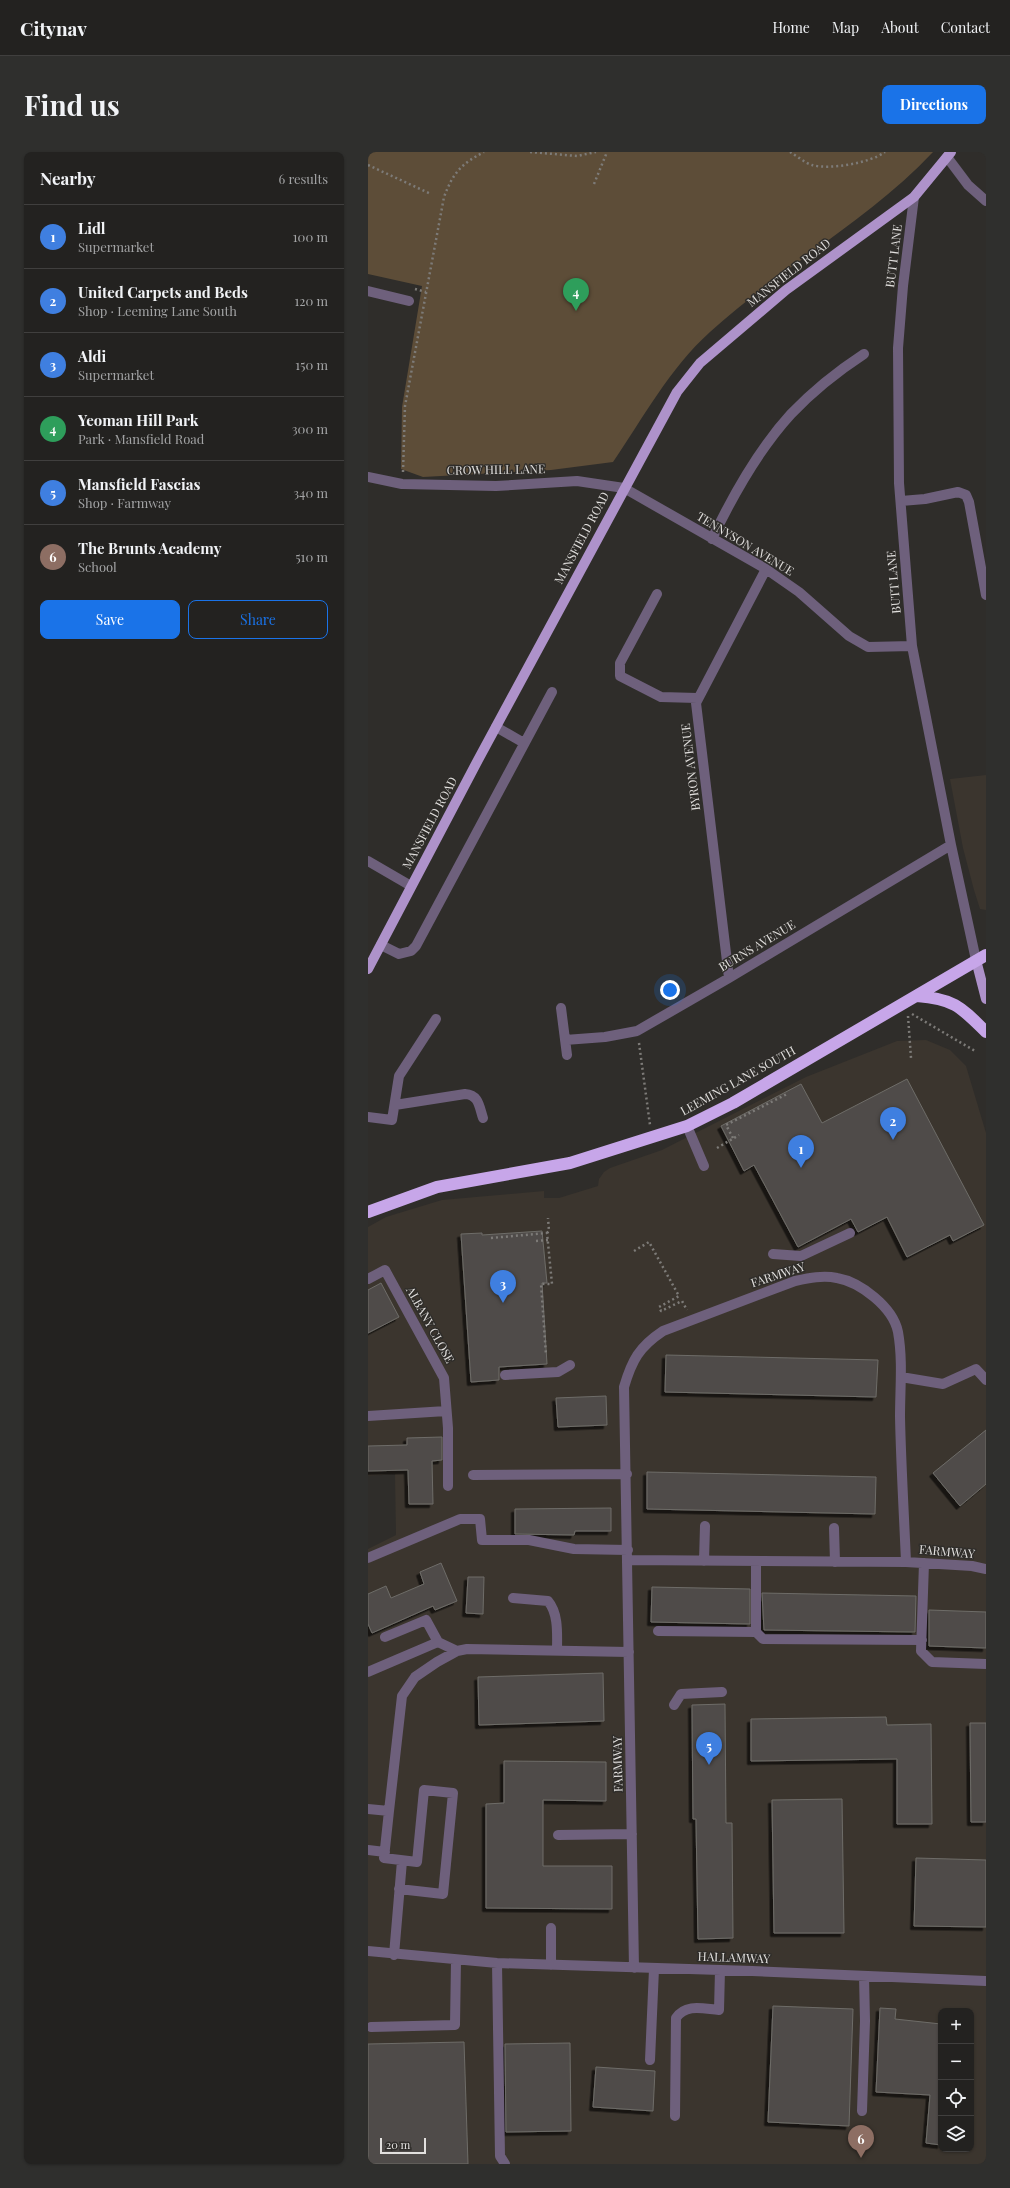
<!DOCTYPE html>
<html lang="en">
<head>
<meta charset="utf-8">
<style>
	body { margin:0; font-family:"Playfair Display",serif; background:#2f2f2d; color:#f1f3f6 }
	.controls { position:absolute; right:12px; bottom:12px; display:grid; overflow:hidden; border-radius:8px; box-shadow:0 1px 3px #0004 }
	.controls button { width:36px; height:36px; display:grid; place-items:center; padding:0; border:0; border-bottom:1px solid #403f3e; background:#232220; color:#f1f3f6; font:20px sans-serif }
	.scale { position:absolute; left:12px; bottom:10px; width:46px; box-sizing:border-box; padding-left:4px; border:2px solid #e2e0de; border-top:0; font-size:11px; line-height:14px; white-space:nowrap; color:#e2e0de; -webkit-text-stroke:3px #2f2d2a; paint-order:stroke }
	.you { position:absolute; left:302px; top:838px; width:14px; height:14px; margin:-10px; border:3px solid #fff; border-radius:50%; background:#1a73e8; box-shadow:0 0 0 6px #1a73e833 }
	.badge { display:grid; place-items:center; width:26px; height:26px; border-radius:50%; background:#1a73e8; color:#fff; font-size:13px; font-weight:700 }
	.pin { position:absolute; translate:-50% -33px; filter:drop-shadow(0 1px 2px #0008) }
	.pin::after { content:''; position:absolute; top:21px; width:14px; height:12px; background:inherit; clip-path:polygon(0 0,100% 0,50% 100%) }
	.list { margin:0; padding:0; list-style:none }
	h2 { display:flex; justify-content:space-between; align-items:center; height:52px; margin:0; padding:0 16px; font-size:17px }
	h2 small { font-size:13px; font-weight:400; color:#a3a4a5 }
	.list li { display:grid; grid-template-columns:26px 1fr auto; gap:12px; align-items:center; box-sizing:border-box; height:64px; padding:0 16px; border-top:1px solid #403f3e }
	.list b { display:block; font-size:15px; white-space:nowrap }
	.list p { margin:0; font-size:13px; white-space:nowrap; color:#a3a4a5 }
	.list em { font-size:13px; font-style:normal; color:#a3a4a5 }
	.actions { display:flex; gap:8px; padding:12px 16px }
	.actions a { flex:1; padding:9px 0; border:1px solid #1a73e8; border-radius:8px; text-align:center; font-size:14px; color:#1a73e8 }
	.actions .main { background:#1a73e8; color:#fff }
	.icon { flex:none; width:22px; height:22px; fill:none; stroke:currentColor; stroke-width:2; stroke-linecap:round; stroke-linejoin:round }
	.map { position:relative; flex:none; width:618px; height:2012px; overflow:hidden; border-radius:8px }
	header { display:flex; align-items:center; gap:24px; box-sizing:border-box; height:56px; padding:0 20px; background:#232220; border-bottom:1px solid #403f3e }
	header strong { font-size:19px }
	nav { display:flex; gap:22px; margin-inline-start:auto; font-size:14px }
	.intro { display:flex; align-items:center; justify-content:space-between; box-sizing:border-box; height:96px; padding:0 24px }
	h1 { margin:0; font-size:28px }
	.button { padding:10px 18px; border-radius:8px; background:#1a73e8; color:#fff; font-size:14px; font-weight:700 }
	main { display:flex; gap:24px; padding:0 24px }
	aside { flex:1; background:#232220; border-radius:8px; box-shadow:0 1px 3px #0004 }
	.map>svg:first-child { display:block }
	.built { fill:#3b352e; fill-rule:evenodd }
	.green { fill:#5d4d38 }
	.building { fill:#4f4c49; stroke:#6e6c68; filter:url(#shadow) }
	.lines { fill:none; stroke-linecap:round; stroke-linejoin:round }
	.path { stroke:#7d7b78; stroke-width:2.5; stroke-dasharray:2 3; stroke-linecap:butt }
	.minor { stroke:#6e607c; stroke-width:10 }
	.major { stroke:#ae92ca; stroke-width:10 }
	.highway { stroke:#c7a6e9; stroke-width:12 }
	.labels { text-anchor:middle; stroke-width:3; stroke-linejoin:round; paint-order:stroke }
	.street-label { font-size:12px; fill:#e2e0de; stroke:#2f2d2a }
</style>
</head>
<body>
<header>
<strong>Citynav</strong>
<nav><a>Home</a><a>Map</a><a>About</a><a>Contact</a></nav>
</header>
<div class="intro"><h1>Find us</h1><a class="button">Directions</a></div>
<main>
<aside>
<h2>Nearby<small>6 results</small></h2>
<ul class="list">
<li><span class="badge" style="background:#3f7fe0">1</span><div><b>Lidl</b><p>Supermarket</p></div><em>100 m</em></li>
<li><span class="badge" style="background:#3f7fe0">2</span><div><b>United Carpets and Beds</b><p>Shop · Leeming Lane South</p></div><em>120 m</em></li>
<li><span class="badge" style="background:#3f7fe0">3</span><div><b>Aldi</b><p>Supermarket</p></div><em>150 m</em></li>
<li><span class="badge" style="background:#2e9e5b">4</span><div><b>Yeoman Hill Park</b><p>Park · Mansfield Road</p></div><em>300 m</em></li>
<li><span class="badge" style="background:#3f7fe0">5</span><div><b>Mansfield Fascias</b><p>Shop · Farmway</p></div><em>340 m</em></li>
<li><span class="badge" style="background:#8d6e63">6</span><div><b>The Brunts Academy</b><p>School</p></div><em>510 m</em></li>
</ul>
<div class="actions"><a class="main">Save</a><a>Share</a></div>
</aside>
<div class="map">
<svg width="618" height="2012" viewBox="0 0 618 2012">
	<defs>
		<filter id="shadow"><feDropShadow dx="-3.5" dy="3.5" stdDeviation="0" flood-color="#0009"/></filter>
	</defs>
	<rect width="100%" height="100%" fill="#2f2d2a"/>
	<path class="built" d="M618 623V758L612 757 606 738 595 696 582 627Z
		M558 888 582 898 598 914 618 981V2012H0V1397L28 1383 27 1322 0 1324V1075L18 1065 74 1048 176 1039V1046H191L230 1034 231 1027 236 1020 242 1016 294 998 438 925 529 889ZM573 1859H603V1997H573Z"/>
	<path class="green" d="M0 0H565C499 70 413 115 342 180 302 216 275 266 245 310L183 318 55 325 33 317 34 255 54 134 0 122Z"/>
	<path class="building" d="M539 927 616 1073 585 1089 582 1083 539 1105 519 1065 490 1080 483 1067 430 1095 386 1013 376 1019 353 974 433 932 454 971Z
		M174 1079 179 1131H174L179 1212 131 1215V1228L103 1230 93 1082 114 1081V1083Z
		M13 1131 31 1165 0 1181V1138Z
		M298 1203 510 1208 508 1245 297 1240Z
		M238 1244 239 1273 190 1275 188 1246Z
		M618 1278V1332L592 1354 565 1321Z
		M74 1285V1308L64 1309 65 1352H41L40 1318 0 1319V1294L39 1293V1286Z
		M279 1320 508 1325 507 1362 279 1357Z
		M243 1356V1379H207L206 1383 147 1382V1357Z
		M73 1411 89 1449 67 1458 65 1454 4 1481 0 1472V1442L18 1434 23 1446 56 1432 52 1420Z
		M100 1425H116L115 1462 98 1461Z
		M284 1435 382 1437V1472L283 1470Z
		M394 1441 548 1444 547 1480 396 1478Z
		M561 1458 618 1460V1496L561 1494Z
		M235 1521 236 1569 111 1573 110 1525Z
		M357 1552 358 1671H364L365 1786 330 1787 328 1667H325L324 1553Z
		M518 1565 519 1573 563 1572 564 1672H529V1607L383 1609V1567Z
		M602 1571H618V1670H603Z
		M136 1609 238 1610V1649L175 1648V1714H244V1757L118 1756V1652L136 1651Z
		M474 1647 476 1781H406L404 1648Z
		M548 1706 618 1708V1775L546 1774Z
		M405 1854 485 1857 481 1974 400 1970Z
		M512 1856 528 1857 527 1867 573 1872V1993L558 1991 562 1943 508 1940Z
		M96 1890 100 2012H0V1892Z
		M202 1891 203 1979 138 1980 137 1892Z
		M228 1915 287 1919 285 1959 225 1955Z"/>
	<g class="lines">
		<path class="path" d="M162 0 209 4 228 0
			M422 0C429 4 437 11 444 13 462 18 502 11 517 0
			M0 13 63 42
			M226 32 239 0
			M47 137 58 140
			M35 320 37 254 76 45C85 21 93 12 116 0
			M544 862 607 899
			M540 864 543 906
			M271 891 282 973
			M365 986 358 973 419 942
			M349 996 371 983
			M179 1081 181 1079 180 1066
			M123 1086 179 1081 184 1132H173L178 1203
			M168 1089 180 1088
			M266 1099 281 1090 311 1144 291 1155 293 1159 314 1149 319 1158"/>
		<path class="minor" d="M579 5 600 33 618 49
			M546 45 535 134 530 196 531 331 544 494 583 693 608 808
			M0 139 41 149
			M0 325 34 332 128 334 209 329 256 336 398 417 431 440 481 484 500 495 544 494
			M533 349 557 347 590 340 598 343 601 350 618 443
			M344 387C365 343 390 298 423 262 444 240 470 219 496 202
			M289 442 252 511V524L293 545 329 546
			M128 575 156 591
			M0 709 43 734
			M13 793 31 802 43 799 48 794 184 540
			M361 826 328 551 398 417
			M193 856 199 903
			M197 888 237 885 269 879 361 826 583 693
			M27 953 97 942C111 943 111 954 115 966
			M0 965 24 968 31 924 68 867
			M319 974 336 1014
			M405 1102 433 1104 482 1081
			M0 1127 17 1118 76 1226 80 1276V1334
			M137 1223 190 1220 202 1213
			M533 1225 575 1232 608 1217 618 1228
			M0 1264 78 1259
			M105 1323 259 1322
			M466 1376 467 1410
			M0 1406 92 1367H112L114 1388H161L206 1397 260 1398
			M260 1408 538 1410
			M336 1409 337 1374
			M388 1409V1480
			M556 1411 553 1499 564 1510 618 1512
			M145 1446 180 1449C191 1462 189 1483 189 1499
			M290 1479 388 1480 395 1487 554 1488
			M17 1485 58 1468 70 1490 89 1499
			M0 1520 70 1490
			M306 1553 313 1542 354 1540
			M0 1657 21 1659 16 1706 49 1710 56 1638 85 1641 75 1742 31 1737
			M21 1659 34 1544 47 1525 69 1510 89 1499 99 1497 261 1500
			M190 1683 264 1682
			M0 1698 17 1700
			M0 1799 129 1811 384 1819 618 1829
			M26 1803 34 1709
			M129 1811 132 2004 137 2012
			M183 1813V1776
			M266 1816 256 1235C264 1208 271 1195 295 1179L427 1129C441 1126 455 1123 469 1126 492 1130 525 1155 530 1180 535 1208 532 1236 532 1265 533 1313 536 1362 538 1410L604 1414 618 1417
			M3 1875 87 1873 88 1808
			M282 1908 286 1817
			M494 1959 497 1869 496 1824
			M307 1964 308 1866C318 1851 336 1857 351 1858L352 1818"/>
		<path class="major" d="M608 808 618 847
			M0 817 110 608 309 240 332 211 418 138 546 45 583 0"/>
		<path class="highway" d="M549 844C586 847 592 854 618 880
			M0 1060 69 1035 202 1011 319 974 365 951 618 803"/>
	</g>
	<g class="labels">
		<g class="street-label">
			<text transform="translate(526 104) rotate(-83)" y="4">BUTT LANE</text>
			<text transform="translate(421 121) rotate(-38)" y="4">MANSFIELD ROAD</text>
			<text transform="translate(128 318) rotate(-1)" y="4">CROW HILL LANE</text>
			<text transform="translate(214 386) rotate(-62)" y="4">MANSFIELD ROAD</text>
			<text transform="translate(377 392) rotate(31)" y="4">TENNYSON AVENUE</text>
			<text transform="translate(526 430) rotate(-95)" y="4">BUTT LANE</text>
			<text transform="translate(323 615) rotate(-97)" y="4">BYRON AVENUE</text>
			<text transform="translate(62 671) rotate(-62)" y="4">MANSFIELD ROAD</text>
			<text transform="translate(389 794) rotate(-31)" y="4">BURNS AVENUE</text>
			<text transform="translate(370 929) rotate(-29)" y="4">LEEMING LANE SOUTH</text>
			<text transform="translate(410 1123) rotate(-18)" y="4">FARMWAY</text>
			<text transform="translate(62 1173) rotate(61)" y="4">ALBANY CLOSE</text>
			<text transform="translate(579 1400) rotate(5)" y="4">FARMWAY</text>
			<text transform="translate(250 1612) rotate(-91)" y="4">FARMWAY</text>
			<text transform="translate(366 1806) rotate(2)" y="4">HALLAMWAY</text>
		</g>
	</g>
</svg>
<div class="controls">
<button>+</button>
<button>−</button>
<button><svg class="icon" aria-label="locate" viewBox="0 0 24 24"><circle cx="12" cy="12" r="6"/><path d="M12 2v4M12 18v4M2 12h4M18 12h4"/></svg></button>
<button><svg class="icon" aria-label="layers" viewBox="0 0 24 24"><path d="M12 4l9 5-9 5-9-5zM3 14l9 5 9-5"/></svg></button>
</div>
<div class="scale">20 m</div>
<div class="you"></div>
<div class="pin badge" style="left:433px;top:1016px;background:#3f7fe0">1</div>
<div class="pin badge" style="left:525px;top:988px;background:#3f7fe0">2</div>
<div class="pin badge" style="left:135px;top:1151px;background:#3f7fe0">3</div>
<div class="pin badge" style="left:208px;top:159px;background:#2e9e5b">4</div>
<div class="pin badge" style="left:341px;top:1613px;background:#3f7fe0">5</div>
<div class="pin badge" style="left:493px;top:2006px;background:#8d6e63">6</div>
</div>
</main>
</body>
</html>
